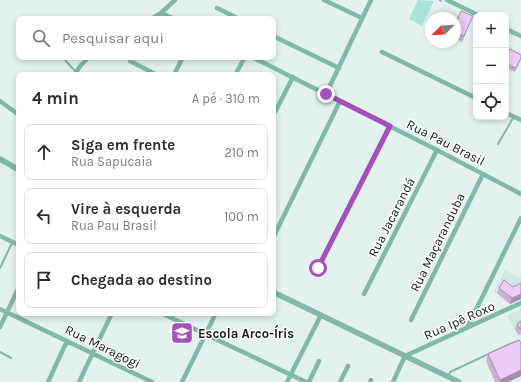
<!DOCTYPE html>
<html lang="pt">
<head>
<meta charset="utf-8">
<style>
	body { margin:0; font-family:Karla,sans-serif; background:#f2f2f3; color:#2b2b33 }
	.controls { position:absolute; right:12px; top:12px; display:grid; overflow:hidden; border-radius:8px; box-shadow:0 2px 6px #0003 }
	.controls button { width:36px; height:36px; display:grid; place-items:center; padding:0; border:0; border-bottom:1px solid #e1e1e2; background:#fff; color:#2b2b33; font:20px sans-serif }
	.compass { position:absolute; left:425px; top:12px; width:36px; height:36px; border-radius:50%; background:#fff; box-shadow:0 2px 6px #0003; rotate:246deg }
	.stop { position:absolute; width:12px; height:12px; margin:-9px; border:3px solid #a54fbd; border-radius:50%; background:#fff }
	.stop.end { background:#a54fbd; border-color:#fff; box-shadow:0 1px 4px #0008 }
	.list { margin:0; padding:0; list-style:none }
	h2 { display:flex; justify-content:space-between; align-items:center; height:52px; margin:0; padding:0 16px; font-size:17px }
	h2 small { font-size:13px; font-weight:400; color:#7c7c81 }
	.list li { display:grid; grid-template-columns:26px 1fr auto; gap:12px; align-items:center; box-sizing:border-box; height:56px; margin:0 8px 8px; padding:0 8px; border:1px solid #e1e1e2; border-radius:8px }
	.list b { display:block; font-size:15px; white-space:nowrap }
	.list p { margin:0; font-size:13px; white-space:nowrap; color:#7c7c81 }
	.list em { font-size:13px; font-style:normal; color:#7c7c81 }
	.icon { flex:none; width:22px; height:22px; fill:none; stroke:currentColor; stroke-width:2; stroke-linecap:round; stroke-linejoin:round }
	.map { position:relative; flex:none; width:521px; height:382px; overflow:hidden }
	.search { position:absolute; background:#fff; box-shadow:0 2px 6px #0003; left:16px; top:16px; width:260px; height:44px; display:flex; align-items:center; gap:10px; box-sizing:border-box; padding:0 14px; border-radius:8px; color:#7c7c81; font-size:15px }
	.panel { position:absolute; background:#fff; box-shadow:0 2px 6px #0003; left:16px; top:72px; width:260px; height:244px; border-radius:8px }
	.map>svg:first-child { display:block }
	.built { fill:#cfe7e2 }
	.green { fill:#aae3d8 }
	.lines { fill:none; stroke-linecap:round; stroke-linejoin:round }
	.path { stroke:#757f7d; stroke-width:1; stroke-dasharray:3 3; stroke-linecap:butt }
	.service { stroke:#82b7ac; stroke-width:2 }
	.minor { stroke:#82b7ac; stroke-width:4.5 }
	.tertiary { stroke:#82b7ac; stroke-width:5.5 }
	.wall { fill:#ccafd4 }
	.shaded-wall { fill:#a68fad }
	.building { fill:#edccf7; stroke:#a68fad }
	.route { stroke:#a54fbd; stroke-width:5 }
	.labels { text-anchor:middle; stroke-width:3; stroke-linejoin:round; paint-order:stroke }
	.street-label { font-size:13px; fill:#151b19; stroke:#fff }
	.poi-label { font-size:13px; font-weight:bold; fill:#151b19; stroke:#fff; text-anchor:start }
</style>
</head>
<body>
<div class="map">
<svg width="521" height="382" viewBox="0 0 521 382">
	<rect width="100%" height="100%" fill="#e3f2ef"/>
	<path class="built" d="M505 270 521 278V300L511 305 494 292Z
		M521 308V335L518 336 507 316Z"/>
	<path class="green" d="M418 0 434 1 422 26 409 19Z"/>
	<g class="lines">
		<path class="path" d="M439 0 443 2"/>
		<path class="service" d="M62 57 76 72
			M498 144 513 118
			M0 268 12 243
			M0 352 11 358
			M449 375 450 372 510 344 516 342 521 344"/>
		<path class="minor" d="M324 0 362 18
			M447 0 478 15
			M217 8 239 19
			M161 13 175 19
			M151 19 161 13 175 0
			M506 29 521 36
			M273 36 339 68
			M382 52 476 98
			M252 57 437 150 521 194
			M130 61 157 75
			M74 75 81 65 89 57
			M174 75 183 57
			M235 75 245 57
			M326 94 371 0
			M0 101 19 115
			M506 113 521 120
			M273 116 293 77
			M0 236 19 245
			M273 238 340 101
			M318 268 390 126
			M364 294 437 150
			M0 309 152 382
			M161 313 306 382
			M411 320 483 174
			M0 327 19 287
			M467 328 521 218
			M48 382 67 341
			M79 382 112 313
			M182 382 216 313
			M287 382 321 315
			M309 382 319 361
			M340 382 348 366
			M370 382 371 380
			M393 382 405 356 521 303"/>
		<path class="tertiary" d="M0 159 19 170
			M273 292 459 382"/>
	</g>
	<path class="wall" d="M473 16 462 42 455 38V22H456Z
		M506 57 521 59 515 72 506 68Z
		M521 283 510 304 497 293 499 288 513 287Z
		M521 321V334L519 335 515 329 517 324Z
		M521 343V376L508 382H495L486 361 488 354Z"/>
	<path class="shaded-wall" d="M521 294V299L510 304 512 298Z
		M521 370V376L508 382H499L500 380Z"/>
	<path class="building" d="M461 11 473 16 464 36 455 32V22H456Z
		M510 49 521 55V58L516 68 506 64V57Z
		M504 280 513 287 521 283V294L512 298 499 288Z
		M521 321V330L517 324Z
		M519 340 521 343V370L500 380 488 354Z"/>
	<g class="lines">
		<path class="route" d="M318 268 390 126 326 94"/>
	</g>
	<defs>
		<g id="school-square" transform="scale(1.15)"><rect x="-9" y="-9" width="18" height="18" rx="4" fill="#a54fbd" stroke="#fff"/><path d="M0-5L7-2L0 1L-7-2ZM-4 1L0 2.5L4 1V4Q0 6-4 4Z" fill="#fff"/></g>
	</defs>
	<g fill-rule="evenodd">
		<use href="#school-square" x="182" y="333"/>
	</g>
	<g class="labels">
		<g class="street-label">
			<text transform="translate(446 142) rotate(27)" y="5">Rua Pau Brasil</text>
			<text transform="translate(391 217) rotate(-63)" y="5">Rua Jacarandá</text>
			<text transform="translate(437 242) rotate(-64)" y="5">Rua Maçaranduba</text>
			<text transform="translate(459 320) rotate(-24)" y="5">Rua Ipê Roxo</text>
			<text transform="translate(103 346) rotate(26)" y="5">Rua Maragogi</text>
		</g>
		<g class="poi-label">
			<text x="198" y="338">Escola Arco-Íris</text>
		</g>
	</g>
</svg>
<div class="controls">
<button>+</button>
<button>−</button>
<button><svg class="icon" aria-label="locate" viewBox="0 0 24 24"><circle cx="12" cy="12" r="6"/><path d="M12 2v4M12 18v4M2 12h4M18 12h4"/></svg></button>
</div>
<svg class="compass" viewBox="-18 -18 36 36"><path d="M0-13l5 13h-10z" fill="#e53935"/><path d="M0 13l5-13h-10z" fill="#7c7c81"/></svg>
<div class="stop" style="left:318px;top:268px"></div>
<div class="stop end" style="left:326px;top:94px"></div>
<div class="search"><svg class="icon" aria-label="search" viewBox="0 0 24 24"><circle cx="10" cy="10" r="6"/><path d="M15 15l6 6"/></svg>Pesquisar aqui</div>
<section class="panel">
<h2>4 min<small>A pé · 310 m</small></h2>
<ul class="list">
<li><svg class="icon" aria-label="ahead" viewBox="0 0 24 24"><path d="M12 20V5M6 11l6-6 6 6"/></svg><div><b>Siga em frente</b><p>Rua Sapucaia</p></div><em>210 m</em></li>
<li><svg class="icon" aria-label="left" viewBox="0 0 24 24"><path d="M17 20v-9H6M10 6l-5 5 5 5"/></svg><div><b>Vire à esquerda</b><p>Rua Pau Brasil</p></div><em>100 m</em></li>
<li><svg class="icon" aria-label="arrive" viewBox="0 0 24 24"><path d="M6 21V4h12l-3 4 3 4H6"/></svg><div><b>Chegada ao destino</b></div></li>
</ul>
</section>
</div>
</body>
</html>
